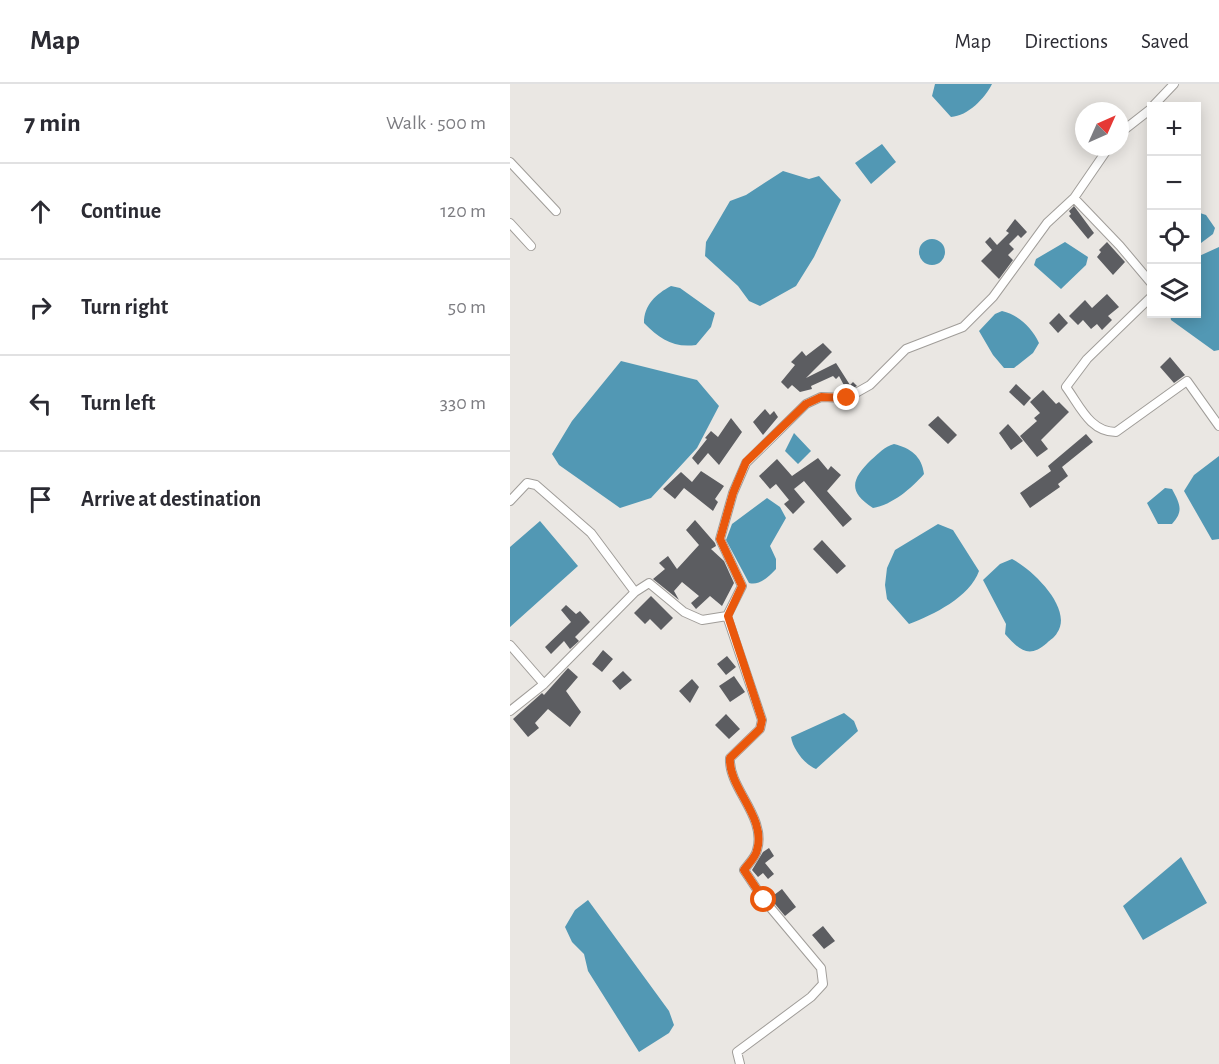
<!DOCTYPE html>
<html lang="en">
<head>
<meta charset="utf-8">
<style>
	body { margin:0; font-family:"Alegreya Sans",sans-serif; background:#f7f7f7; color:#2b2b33 }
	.controls { position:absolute; right:18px; top:18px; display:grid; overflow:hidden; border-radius:0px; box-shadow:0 3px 15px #0003 }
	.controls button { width:54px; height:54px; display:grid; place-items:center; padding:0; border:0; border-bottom:2px solid #e1e1e2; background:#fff; color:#2b2b33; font:30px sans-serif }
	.compass { position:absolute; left:565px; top:18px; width:54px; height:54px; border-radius:50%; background:#fff; box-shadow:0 3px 15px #0003; rotate:45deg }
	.stop { position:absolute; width:18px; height:18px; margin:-14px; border:4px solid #ea580c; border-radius:50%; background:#fff }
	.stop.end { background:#ea580c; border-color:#fff; box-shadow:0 2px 6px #0008 }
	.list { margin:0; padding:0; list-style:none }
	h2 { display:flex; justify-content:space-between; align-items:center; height:78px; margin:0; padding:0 24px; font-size:26px }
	h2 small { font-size:20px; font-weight:400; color:#7c7c81 }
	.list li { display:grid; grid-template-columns:39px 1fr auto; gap:18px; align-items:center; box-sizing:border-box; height:96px; padding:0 24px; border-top:2px solid #e1e1e2 }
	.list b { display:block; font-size:22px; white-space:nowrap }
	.list em { font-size:20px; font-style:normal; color:#7c7c81 }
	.icon { flex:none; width:33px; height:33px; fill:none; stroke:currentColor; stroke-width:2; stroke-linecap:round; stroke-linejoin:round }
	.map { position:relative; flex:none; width:709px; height:980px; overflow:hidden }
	header { display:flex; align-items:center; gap:36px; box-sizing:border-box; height:84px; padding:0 30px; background:#fff; border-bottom:2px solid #e1e1e2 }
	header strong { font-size:28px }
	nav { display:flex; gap:33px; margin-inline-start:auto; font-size:21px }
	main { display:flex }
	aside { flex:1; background:#fff }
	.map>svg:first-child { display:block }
	.water { fill:#5298b4 }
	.building { fill:#5c5d61 }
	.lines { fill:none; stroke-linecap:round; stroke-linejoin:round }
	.minor-casing { stroke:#a09d99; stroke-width:10 }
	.minor { stroke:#fff; stroke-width:8 }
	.route { stroke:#ea580c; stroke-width:8 }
</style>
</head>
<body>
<header>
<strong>Map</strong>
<nav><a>Map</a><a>Directions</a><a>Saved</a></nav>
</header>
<main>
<aside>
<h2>7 min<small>Walk · 500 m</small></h2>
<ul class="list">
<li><svg class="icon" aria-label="ahead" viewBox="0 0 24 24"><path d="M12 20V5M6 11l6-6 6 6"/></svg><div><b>Continue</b></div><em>120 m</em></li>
<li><svg class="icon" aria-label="right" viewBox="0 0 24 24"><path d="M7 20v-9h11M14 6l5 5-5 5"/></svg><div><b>Turn right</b></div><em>50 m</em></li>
<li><svg class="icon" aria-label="left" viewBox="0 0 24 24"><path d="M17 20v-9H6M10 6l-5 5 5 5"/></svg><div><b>Turn left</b></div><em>330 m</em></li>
<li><svg class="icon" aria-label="arrive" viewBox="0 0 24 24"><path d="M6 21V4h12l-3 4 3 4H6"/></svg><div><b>Arrive at destination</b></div></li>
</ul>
</aside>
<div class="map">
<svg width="709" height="980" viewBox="0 0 709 980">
	<rect width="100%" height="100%" fill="#eae7e3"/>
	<path class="water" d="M425 0H482C475 14 458 32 441 33L422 12Z
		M372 60 386 78 361 100 345 79Z
		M273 87 299 95 309 92 331 116 304 173 286 202 250 222 239 217 228 202 195 172 196 158 220 117 236 111Z
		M690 129 696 131 705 144 703 150 687 162V131Z
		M409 168a13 13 0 1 1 26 0a13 13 0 1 1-26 0Z
		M555 158 578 173 576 181 551 205 524 181 526 175Z
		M709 163V266L704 267 661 236 660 230H686L687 173Z
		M161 202 170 204 205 229 201 243 186 261C163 264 150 255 134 239 134 221 146 210 161 202Z
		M492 227C509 231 522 244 529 259L523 269 504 284H494L483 271 469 247 485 230Z
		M111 277 187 296 209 322 187 364 141 414 110 424 49 381 42 370 62 337Z
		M284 349 301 367 288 380 275 367Z
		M384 360C400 364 412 372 414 390 402 404 382 421 363 424 337 407 342 395 361 376 369 369 374 363 384 360Z
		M709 372V455L702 456 674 407 684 391Z
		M655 404 662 405C670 420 674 427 662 440H648L637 419Z
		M257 414 270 423 276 434 260 462 266 475V485C259 492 250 502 239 499L216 456 222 440Z
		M30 437 68 482 0 543V463Z
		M428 440 443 446 469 487C460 513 423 531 399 540L377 515 375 501 377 484 385 466Z
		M502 475C522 485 564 525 547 549 545 553 540 556 537 559 519 575 509 566 495 550L496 540 473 496 490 480Z
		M334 629 344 637 348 647 306 685C294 680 283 665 281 653Z
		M671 773 697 819 633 856 613 822Z
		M78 816 159 927 164 941 159 949 129 968 78 887 74 870 62 858 55 843 65 826Z"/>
	<path class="building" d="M564 122 584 149 578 155 559 132 561 130 559 127Z
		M505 135 517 148 511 154 508 151 499 160 504 165 498 171 503 176 489 195 471 177 482 166 475 158 480 153 487 161 499 149 496 147Z
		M597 158 615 178 603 191 587 173 591 168 589 166Z
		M597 210 609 223 598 232 602 236 592 246 587 240 581 245 573 236 568 241 559 232 575 216 582 224Z
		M549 229 558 239 548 249 539 239Z
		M313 259 322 268 296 294 326 279 340 301 343 298 347 302 337 307 329 292 326 295 323 292 301 302 302 305 290 308 282 301 278 305 271 298 285 281 281 278 292 267 296 272Z
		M660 273 675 291 664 299 650 283Z
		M506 300 521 314 514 322 499 308Z
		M533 306 546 320 549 318 559 328 531 356 538 365 527 373 510 352 527 337 524 334 530 329 520 318Z
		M255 325 260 331 264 327 268 333 253 351 243 338Z
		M428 332 447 351 438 360 418 341Z
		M221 334 232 348 209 381 198 369 188 381 182 374 197 355 195 354 201 347 208 353Z
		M498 340 513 357 501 366 489 349Z
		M576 350 583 358 552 383 558 392 548 400 550 403 520 424 510 409 541 387 538 382Z
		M308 374 318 386 321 382 331 391 317 407 342 435 333 443 294 397 284 405 295 418 283 430 274 420 279 416 266 400 260 405 249 392 267 375 282 392Z
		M191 387 214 402 205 415 208 418 203 427 174 404 165 415 153 405 171 388 182 398Z
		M185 436 205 459 206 462 201 465 214 477 224 499 212 522 200 512 186 525 181 519 189 512 172 498 164 507 169 516 143 495 155 485 149 479 158 472 167 485 189 461 176 446Z
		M312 456 336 482 327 490 303 465Z
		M141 512 163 534 151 546 140 535 135 540 124 529Z
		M56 521 66 530 70 527 80 538 65 553 69 557 60 565 54 557 41 570 35 563 61 538 51 526Z
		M93 566 103 575 92 588 82 580Z
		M217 572 226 583 216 591 207 580Z
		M58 584 68 593 56 607 71 628 60 643 38 625 25 639 29 644 18 653 3 635 32 609 34 611Z
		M113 587 122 596 110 606 102 597Z
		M224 592 235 608 220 618 209 602Z
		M182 595 189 603 180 619 169 607Z
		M216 630 230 645 219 655 205 641Z
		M259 764 264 772 255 779 264 790 258 795 253 789 248 793 242 786 253 768Z
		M272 805 286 823 275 832 260 814Z
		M313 842 325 857 314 865 302 851Z"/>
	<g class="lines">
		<g class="minor-casing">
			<path id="minor" d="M643 22 664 0
				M610 49 642 24
				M0 78 46 127
				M564 114 599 63
				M0 139 21 162
				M642 212 577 275 556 303C570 322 580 348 606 348L677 297 709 342
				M0 417 17 399 26 401 81 449 125 508
				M0 561 34 600
				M0 627 34 600 125 508 139 499 174 528 192 536 217 532
				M230 980 227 968 301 913 313 900 311 884 254 816 234 786C238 780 246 773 247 766 257 733 218 704 220 674L250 645 252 636 217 532 232 502 210 455 223 409 236 379 296 320 311 313 337 314 360 301 396 265 453 243 483 213 537 139 564 114 610 162 642 200"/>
		</g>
		<use href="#minor" class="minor"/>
	</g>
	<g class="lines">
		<path class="route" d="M254 816 234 786C238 780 246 773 247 766 257 733 218 704 220 674L250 645 252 636 218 532 232 502 210 455 223 409 236 378 296 320 311 313 337 314"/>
	</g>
</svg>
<div class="controls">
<button>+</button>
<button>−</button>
<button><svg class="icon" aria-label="locate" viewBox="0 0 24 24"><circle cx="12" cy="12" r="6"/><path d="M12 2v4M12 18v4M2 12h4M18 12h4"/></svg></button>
<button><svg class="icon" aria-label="layers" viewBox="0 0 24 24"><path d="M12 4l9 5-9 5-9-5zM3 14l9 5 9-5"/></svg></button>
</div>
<svg class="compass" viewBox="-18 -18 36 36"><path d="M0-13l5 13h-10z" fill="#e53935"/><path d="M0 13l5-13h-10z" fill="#7c7c81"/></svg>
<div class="stop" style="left:254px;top:816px"></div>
<div class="stop end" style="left:337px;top:314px"></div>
</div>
</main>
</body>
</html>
